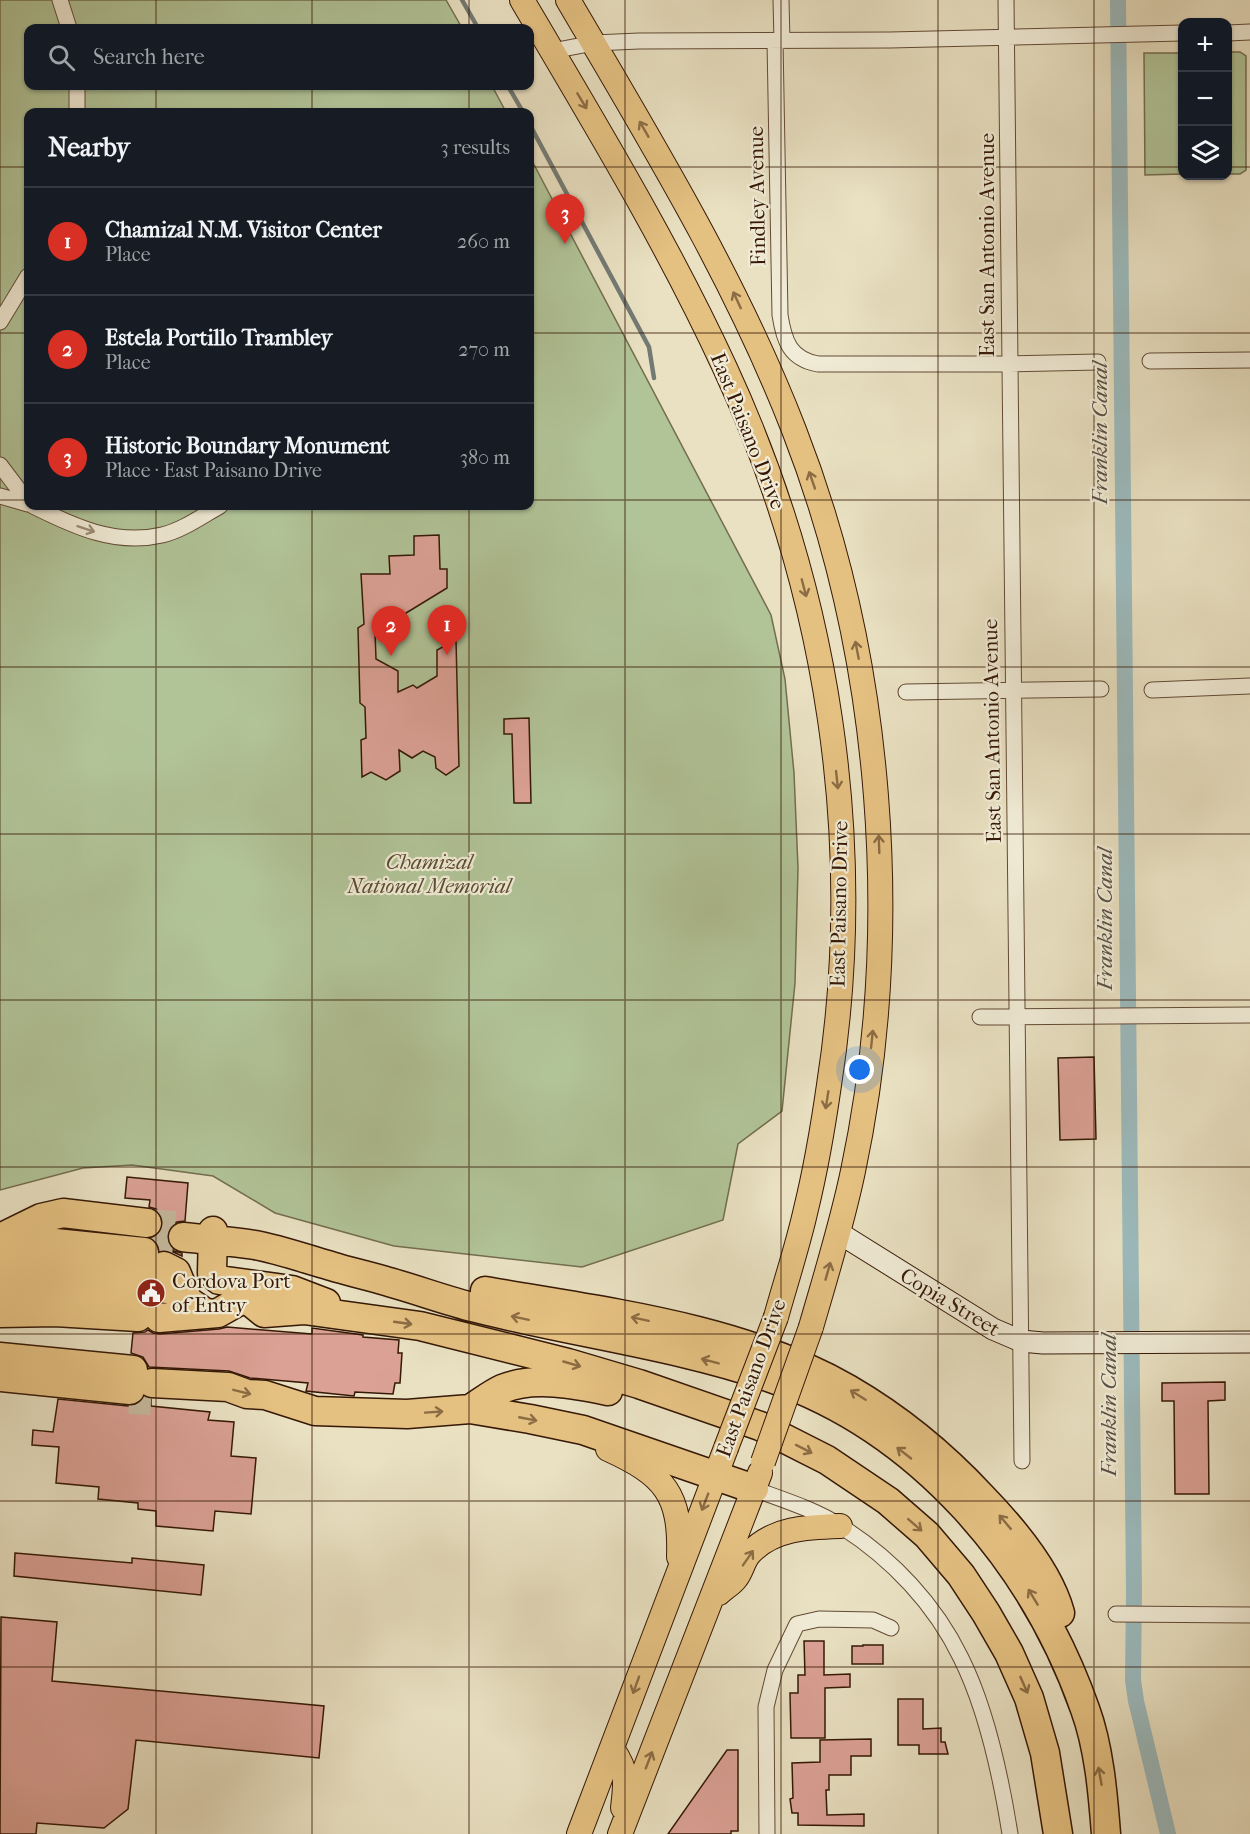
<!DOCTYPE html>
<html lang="en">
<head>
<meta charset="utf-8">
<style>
	body { margin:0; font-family:"IM FELL French Canon",serif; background:#20242c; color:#f1f3f6 }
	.controls { position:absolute; right:18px; top:18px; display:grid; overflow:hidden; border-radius:12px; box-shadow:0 2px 4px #0004 }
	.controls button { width:54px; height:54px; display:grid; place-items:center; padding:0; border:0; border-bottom:2px solid #363941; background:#171b24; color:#f1f3f6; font:30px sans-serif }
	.you { position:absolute; left:860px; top:1070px; width:21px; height:21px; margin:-15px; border:4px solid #fff; border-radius:50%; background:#1a73e8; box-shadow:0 0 0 9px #1a73e833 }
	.badge { display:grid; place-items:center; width:39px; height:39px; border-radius:50%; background:#d93025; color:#fff; font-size:20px; font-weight:700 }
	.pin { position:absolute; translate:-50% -50px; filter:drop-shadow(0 2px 3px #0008) }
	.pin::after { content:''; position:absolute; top:32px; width:21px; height:18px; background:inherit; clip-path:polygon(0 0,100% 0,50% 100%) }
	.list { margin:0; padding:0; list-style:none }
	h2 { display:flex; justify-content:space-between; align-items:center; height:78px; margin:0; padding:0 24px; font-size:26px }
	h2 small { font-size:20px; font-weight:400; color:#9ea1a6 }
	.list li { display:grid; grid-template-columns:39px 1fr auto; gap:18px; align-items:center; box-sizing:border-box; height:108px; padding:0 24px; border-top:2px solid #363941 }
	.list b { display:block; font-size:22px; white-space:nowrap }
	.list p { margin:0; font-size:20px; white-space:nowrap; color:#9ea1a6 }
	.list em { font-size:20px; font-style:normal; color:#9ea1a6 }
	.icon { flex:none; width:33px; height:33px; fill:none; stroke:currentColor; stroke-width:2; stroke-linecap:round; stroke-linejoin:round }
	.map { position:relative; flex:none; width:1250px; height:1834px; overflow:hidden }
	.search { position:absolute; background:#171b24; box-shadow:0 2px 4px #0004; left:24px; top:24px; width:510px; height:66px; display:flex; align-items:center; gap:15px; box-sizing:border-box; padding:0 21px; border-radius:12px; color:#9ea1a6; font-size:22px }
	.panel { position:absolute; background:#171b24; box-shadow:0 2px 4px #0004; left:24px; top:108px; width:510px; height:402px; border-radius:12px }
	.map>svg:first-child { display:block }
	.green { fill:#b1c498; stroke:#736e4f; stroke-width:1.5 }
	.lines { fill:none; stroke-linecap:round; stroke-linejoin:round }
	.stream { stroke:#737a74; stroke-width:4.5 }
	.canal { stroke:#9cbbbe; stroke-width:16 }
	.building { fill:#dba195; stroke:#351806; stroke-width:1.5 }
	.highway-tunnel { stroke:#c5b99c; stroke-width:28; stroke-dasharray:28 14; stroke-linecap:butt }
	.street-casing { stroke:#624a35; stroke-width:17 }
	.secondary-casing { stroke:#351806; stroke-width:23 }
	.primary-casing { stroke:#351806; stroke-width:26 }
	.highway-casing { stroke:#351806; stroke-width:31 }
	.street { stroke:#f1ecd7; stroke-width:15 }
	.secondary { stroke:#f1ecd7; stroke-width:21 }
	.primary { stroke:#e4c081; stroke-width:24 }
	.highway { stroke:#e4c081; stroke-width:28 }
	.primary-bridge-casing { stroke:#351806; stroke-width:26; stroke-linecap:butt }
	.primary-bridge { stroke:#e4c081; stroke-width:24 }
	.oneway { stroke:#8c6c44 }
	.oneway2 { stroke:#9c8d79 }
	.grid { fill:none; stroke:#351806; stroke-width:1.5; stroke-opacity:0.55 }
	.labels { text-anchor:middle; stroke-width:4.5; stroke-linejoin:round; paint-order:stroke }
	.street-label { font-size:21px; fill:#351806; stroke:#f1ecd7 }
	.park-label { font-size:21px; font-style:italic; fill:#5a4c32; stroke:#f1ecd7 }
	.poi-label { font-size:21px; fill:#351806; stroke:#f1ecd7; text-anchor:start }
	.water-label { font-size:22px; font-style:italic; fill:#595146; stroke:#f1ecd7 }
</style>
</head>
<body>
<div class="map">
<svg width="1250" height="1834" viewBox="0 0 1250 1834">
	<rect width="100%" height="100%" fill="#e9e1c2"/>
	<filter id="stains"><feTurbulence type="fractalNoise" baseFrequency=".00333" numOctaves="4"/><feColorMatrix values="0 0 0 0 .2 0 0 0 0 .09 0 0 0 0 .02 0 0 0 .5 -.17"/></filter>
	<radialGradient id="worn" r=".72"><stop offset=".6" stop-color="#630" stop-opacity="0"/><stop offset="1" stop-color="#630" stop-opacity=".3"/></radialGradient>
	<path class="green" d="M0 0H446L462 28H28V86H492L506 112H28V506H530V157L771 615 785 679 794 773 798 868 795 983 782 1111 738 1144 723 1220 582 1267 394 1246 275 1213 213 1176 132 1165 83 1168 0 1190Z
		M1228 52H1240L1246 56V170L1240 174H1228Z
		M1144 53H1182V174L1145 175Z"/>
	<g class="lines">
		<path class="stream" d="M462 0 478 28
			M508 86 523 112
			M530 125 649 347 654 378"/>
		<path class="canal" d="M1118 0 1134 1591 1133 1680 1136 1701 1168 1834"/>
	</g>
	<path class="building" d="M439 535 440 569H447V588L375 632 376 659 398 671V692L413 685 417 688 437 676V650L456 640 459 766 446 775 436 768 435 757 423 751 412 758 399 750 400 771 386 780 371 772 362 777 361 740 366 738 365 707 360 703 358 628 364 624 361 574H390L389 556 414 555V536Z
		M529 718 531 803H514L512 734H504V719Z
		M1094 1057 1096 1139 1060 1140 1058 1058Z
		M127 1177 188 1183 185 1221 177 1222 170 1227 167 1236 168 1244 174 1251 182 1253V1256L171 1251 160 1250 159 1245 153 1238 160 1233 163 1226 162 1216 156 1209 149 1207 150 1200 125 1198Z
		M227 1327 312 1334V1328L363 1335V1337L399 1340 398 1353H402L400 1383H395L393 1394 355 1392 354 1396 306 1391 308 1383 250 1378 229 1371 149 1367 143 1357 131 1353 133 1333 145 1332 148 1330 153 1333 160 1334 219 1329Z
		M1225 1382V1400L1208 1401 1209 1494H1175L1174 1401H1162V1383Z
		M144 1397 151 1399V1406L210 1412 208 1420 234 1422 231 1456 256 1458 251 1514 215 1511 213 1531 156 1526V1511L138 1509V1503L98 1499 99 1487 56 1483 59 1447 32 1445 33 1430 53 1432 58 1399 128 1406 137 1405Z
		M15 1553 132 1563V1558L204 1565 201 1595 14 1576Z
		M1 1617 57 1622 52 1681 324 1706 319 1758 136 1740 128 1809 104 1828 37 1823 36 1834H0Z
		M804 1641H824V1675L850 1674V1687L825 1688V1738H791L790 1693H798V1675H805Z
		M863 1645H883V1664H852V1646H863Z
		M898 1699H923V1729L941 1728V1742H945L948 1754H919V1745H898Z
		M871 1739V1756H851V1775H829V1790H826L827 1815 864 1814V1826L798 1825V1813H792L790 1799 793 1798 792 1763 820 1762V1740Z
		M727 1750H738V1831H731V1834H668Z"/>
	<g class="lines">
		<path class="highway-tunnel" d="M147 1223 184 1226
			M145 1244 182 1248
			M129 1400 151 1401"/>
		<g class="street-casing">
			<path id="street" d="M60 0 69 28
				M781 0 782 41
				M1006 0 1022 1461
				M1228 33 1250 32
				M775 41 780 315C784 341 790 359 818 364H1009L1098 362
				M552 51 594 43 639 41 890 40 1182 33
				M77 112V86
				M0 322 28 276
				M1150 361 1250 360
				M0 465 28 502
				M0 496 28 504
				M33 506C73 526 115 546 162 535 183 530 202 516 220 506
				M1152 690 1250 686
				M906 692 1101 689
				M980 1017 1250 1015
				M754 1489C784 1500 816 1510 842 1527 892 1559 935 1604 961 1658 987 1710 1001 1777 1010 1834
				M1116 1614 1250 1615
				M767 1834 766 1707 775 1670 797 1624 819 1619 873 1620 891 1628"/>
		</g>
		<g class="secondary-casing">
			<path id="secondary" d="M839 1233 993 1329 1021 1341 1043 1343 1250 1342"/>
		</g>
		<g class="primary-casing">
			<path id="primary" d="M522 0C593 121 666 240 725 368 828 590 867 842 829 1085 823 1127 816 1168 806 1209 798 1245 786 1281 776 1317
				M568 0C650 140 735 278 794 430 883 658 904 931 853 1171 842 1224 826 1275 811 1327
				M608 1449C665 1475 681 1494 679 1557
				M719 1593C724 1588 732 1584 736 1578 742 1571 743 1560 750 1553 773 1528 808 1527 840 1526
				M613 1750C628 1772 626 1782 623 1808
				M579 1834 726 1448
				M620 1834 760 1473"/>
		</g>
		<g class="highway-casing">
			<path id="highway" d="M213 1231 212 1273 219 1280 292 1290 326 1303
				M183 1237C207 1240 231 1241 255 1245 281 1250 306 1259 331 1266 350 1272 370 1276 389 1282 418 1290 447 1301 476 1308 574 1333 675 1345 771 1378 921 1430 1033 1562 1085 1709 1099 1747 1103 1794 1106 1834
				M0 1238 41 1218 63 1213 147 1223
				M0 1252 42 1243H55L144 1252
				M164 1266 176 1272 188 1301
				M0 1274C45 1261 96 1272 142 1276
				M162 1288 172 1290 207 1314
				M485 1291C605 1312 741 1327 848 1389 898 1418 943 1455 982 1497 1012 1528 1049 1572 1060 1613
				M0 1295 36 1288 140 1297
				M0 1313 55 1312 138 1317
				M159 1318 218 1313 241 1300H248L264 1313 304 1310 420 1326 568 1363 639 1384 760 1426 827 1460 888 1501 927 1535 961 1575 986 1613 1009 1653 1029 1698 1045 1753 1058 1834
				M0 1357 133 1370
				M0 1377 130 1390
				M152 1383 228 1387 247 1394 265 1395 315 1411 407 1414 470 1409 530 1419 583 1430 754 1489
				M470 1409C480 1403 491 1394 502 1389 533 1376 575 1384 608 1391"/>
		</g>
		<use href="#street" class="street"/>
		<use href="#secondary" class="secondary"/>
		<use href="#primary" class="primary"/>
		<use href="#highway" class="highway"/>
		<g class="primary-bridge-casing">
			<path id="primary-bridge" d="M726 1448 776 1317
				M763 1462 811 1327"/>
		</g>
		<use href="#primary-bridge" class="primary-bridge"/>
	</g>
	<defs><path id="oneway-shaft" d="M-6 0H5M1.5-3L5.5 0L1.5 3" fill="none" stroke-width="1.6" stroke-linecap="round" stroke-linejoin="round" transform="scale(1.5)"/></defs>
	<g class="oneway">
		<use href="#oneway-shaft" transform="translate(582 101) rotate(59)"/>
		<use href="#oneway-shaft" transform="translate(644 129) rotate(-120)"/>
		<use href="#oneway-shaft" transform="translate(737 300) rotate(-115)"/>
		<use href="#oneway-shaft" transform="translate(812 480) rotate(-109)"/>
		<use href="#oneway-shaft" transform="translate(804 588) rotate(75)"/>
		<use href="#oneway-shaft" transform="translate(857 650) rotate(-101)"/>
		<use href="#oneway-shaft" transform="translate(837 780) rotate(84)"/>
		<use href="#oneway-shaft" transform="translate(879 844) rotate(-92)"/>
		<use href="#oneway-shaft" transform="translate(872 1039) rotate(-84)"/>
		<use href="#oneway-shaft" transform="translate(827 1100) rotate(99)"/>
		<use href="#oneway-shaft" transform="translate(828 1271) rotate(-74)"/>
		<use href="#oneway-shaft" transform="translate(520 1318) rotate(-168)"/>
		<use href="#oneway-shaft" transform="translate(640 1319) rotate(-168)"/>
		<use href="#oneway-shaft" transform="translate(403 1323) rotate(8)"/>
		<use href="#oneway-shaft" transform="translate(710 1361) rotate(-165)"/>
		<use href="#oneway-shaft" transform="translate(572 1364) rotate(16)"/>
		<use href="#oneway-shaft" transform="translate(242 1392) rotate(14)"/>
		<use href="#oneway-shaft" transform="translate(858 1395) rotate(-148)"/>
		<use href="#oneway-shaft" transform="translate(434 1412) rotate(-4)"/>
		<use href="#oneway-shaft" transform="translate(528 1419) rotate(11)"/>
		<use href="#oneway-shaft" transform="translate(804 1449) rotate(27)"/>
		<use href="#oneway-shaft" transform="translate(904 1453) rotate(-142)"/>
		<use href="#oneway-shaft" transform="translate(705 1502) rotate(111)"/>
		<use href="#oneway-shaft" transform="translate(1005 1522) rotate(-130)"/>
		<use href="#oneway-shaft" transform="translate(915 1525) rotate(41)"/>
		<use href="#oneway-shaft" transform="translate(748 1558) rotate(-55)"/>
		<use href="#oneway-shaft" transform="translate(1033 1597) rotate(-121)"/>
		<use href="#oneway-shaft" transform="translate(636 1685) rotate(110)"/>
		<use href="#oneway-shaft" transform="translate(1024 1685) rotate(66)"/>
		<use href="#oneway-shaft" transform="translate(649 1760) rotate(-69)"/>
		<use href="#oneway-shaft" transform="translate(1100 1776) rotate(-100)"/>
	</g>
	<use class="oneway2" href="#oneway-shaft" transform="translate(86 529) rotate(18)"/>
	<path class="grid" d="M156 0V28M312 0V28M469 0V28M625 0V1834M781 0V1834M938 0V1834M1094 0V1834M156 86V112M312 86V112M469 86V112M0 167H28M530 167H1182M1228 167H1250M0 333H28M530 333H1250M0 500H28M530 500H1250M156 506V1834M312 506V1834M469 506V1834M0 667H1250M0 834H1250M0 1000H1250M0 1167H1250M0 1334H1250M0 1501H1250M0 1667H1250"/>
	<defs>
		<g id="civic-disc" transform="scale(1.5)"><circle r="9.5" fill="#8f2418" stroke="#f1ecd7"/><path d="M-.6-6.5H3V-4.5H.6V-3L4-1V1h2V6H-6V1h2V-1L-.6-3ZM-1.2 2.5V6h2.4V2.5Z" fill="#fff"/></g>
	</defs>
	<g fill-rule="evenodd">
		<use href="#civic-disc" x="151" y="1293"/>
	</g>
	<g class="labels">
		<g class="street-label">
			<text transform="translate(757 196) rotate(-91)" y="7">Findley Avenue</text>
			<text transform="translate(987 245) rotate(-90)" y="7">East San Antonio Avenue</text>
			<text transform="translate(748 431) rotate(68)" y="7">East Paisano Drive</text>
			<text transform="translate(992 731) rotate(-91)" y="7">East San Antonio Avenue</text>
			<text transform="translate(839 904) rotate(-89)" y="7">East Paisano Drive</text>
			<text transform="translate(950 1302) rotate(31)" y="7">Copia Street</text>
			<text transform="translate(751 1378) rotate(-70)" y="7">East Paisano Drive</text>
		</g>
		<g class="park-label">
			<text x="429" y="869">Chamizal<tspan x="429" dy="24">National Memorial</tspan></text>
		</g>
		<g class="poi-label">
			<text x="172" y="1288">Cordova Port<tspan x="172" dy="24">of Entry</tspan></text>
		</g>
		<g class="water-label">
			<text transform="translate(1099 433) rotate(-90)" y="8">Franklin Canal</text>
			<text transform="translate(1104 919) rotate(-90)" y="8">Franklin Canal</text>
			<text transform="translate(1108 1405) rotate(-90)" y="8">Franklin Canal</text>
		</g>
	</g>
	<rect width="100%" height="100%" filter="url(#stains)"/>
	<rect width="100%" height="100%" fill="url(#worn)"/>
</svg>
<div class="controls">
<button>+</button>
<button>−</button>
<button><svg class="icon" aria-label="layers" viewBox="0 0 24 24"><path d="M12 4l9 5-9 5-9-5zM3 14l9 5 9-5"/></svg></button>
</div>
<div class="you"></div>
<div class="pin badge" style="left:447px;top:655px">1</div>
<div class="pin badge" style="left:391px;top:656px">2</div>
<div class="pin badge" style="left:565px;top:244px">3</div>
<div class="search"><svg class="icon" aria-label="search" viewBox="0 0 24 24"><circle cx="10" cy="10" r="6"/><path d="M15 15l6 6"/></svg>Search here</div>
<section class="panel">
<h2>Nearby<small>3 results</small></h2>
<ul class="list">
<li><span class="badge">1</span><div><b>Chamizal N.M. Visitor Center</b><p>Place</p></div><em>260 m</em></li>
<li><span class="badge">2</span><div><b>Estela Portillo Trambley</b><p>Place</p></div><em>270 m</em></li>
<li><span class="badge">3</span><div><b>Historic Boundary Monument</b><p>Place · East Paisano Drive</p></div><em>380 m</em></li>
</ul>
</section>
</div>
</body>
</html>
